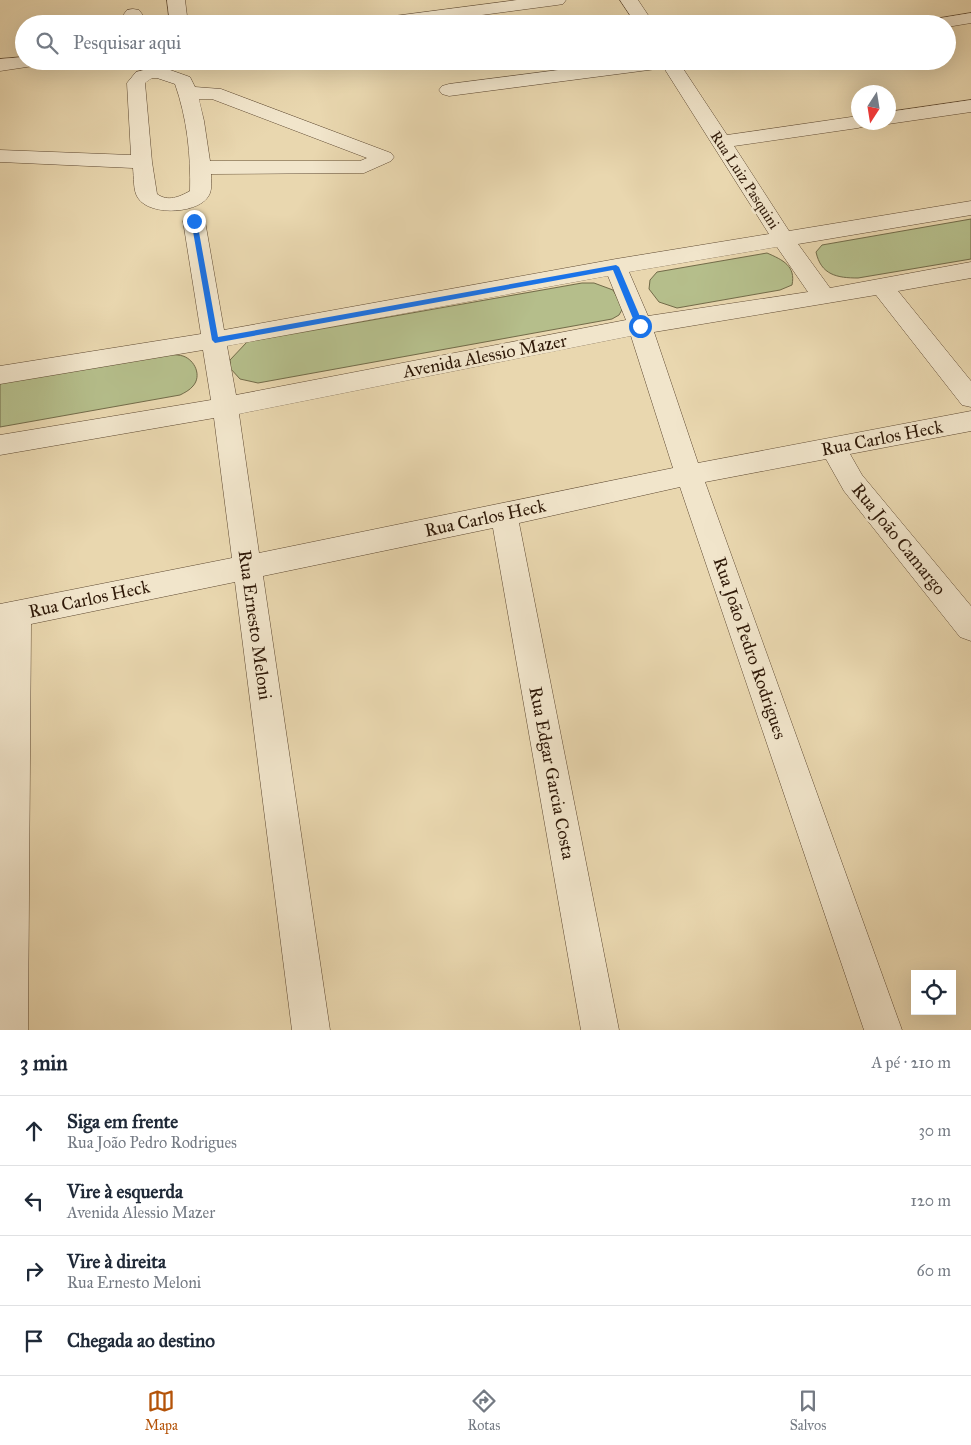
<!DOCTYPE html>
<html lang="pt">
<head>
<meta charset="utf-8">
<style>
	body { margin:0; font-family:"IM FELL Great Primer",serif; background:#f2f2f3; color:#1f2937 }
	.controls { position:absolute; right:15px; bottom:15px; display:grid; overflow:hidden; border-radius:0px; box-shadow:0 5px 20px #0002 }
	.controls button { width:45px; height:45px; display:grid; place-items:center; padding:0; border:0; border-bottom:1px solid #e0e1e3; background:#fff; color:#1f2937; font:25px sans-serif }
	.compass { position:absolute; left:851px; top:85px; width:45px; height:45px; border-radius:50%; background:#fff; box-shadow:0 5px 20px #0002; rotate:192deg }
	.stop { position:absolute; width:15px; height:15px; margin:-11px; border:4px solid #1a73e8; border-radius:50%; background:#fff }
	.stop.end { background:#1a73e8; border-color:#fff; box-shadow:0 1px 5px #0008 }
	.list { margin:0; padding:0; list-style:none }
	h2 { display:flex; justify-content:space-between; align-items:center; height:65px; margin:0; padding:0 20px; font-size:21px }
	h2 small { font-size:16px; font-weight:400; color:#747a83 }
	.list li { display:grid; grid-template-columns:32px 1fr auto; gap:15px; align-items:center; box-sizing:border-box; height:70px; padding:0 20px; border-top:1px solid #e0e1e3 }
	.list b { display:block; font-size:19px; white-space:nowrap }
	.list p { margin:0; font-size:16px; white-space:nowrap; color:#747a83 }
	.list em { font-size:16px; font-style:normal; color:#747a83 }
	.icon { flex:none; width:28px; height:28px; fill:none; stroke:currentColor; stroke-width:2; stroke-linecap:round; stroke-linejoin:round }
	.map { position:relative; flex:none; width:971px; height:1030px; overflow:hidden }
	.search { position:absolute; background:#fff; box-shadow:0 5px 20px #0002; left:15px; right:15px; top:15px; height:55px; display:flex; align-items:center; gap:12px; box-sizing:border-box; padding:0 18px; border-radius:28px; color:#747a83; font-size:19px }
	.sheet { height:345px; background:#fff }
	nav { display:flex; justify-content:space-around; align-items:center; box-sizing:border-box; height:70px; border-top:1px solid #e0e1e3; background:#fff; font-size:14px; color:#747a83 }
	nav a { display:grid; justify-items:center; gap:2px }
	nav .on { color:#b45309 }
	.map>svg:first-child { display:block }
	.green { fill:#b5be8b; stroke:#726b49 }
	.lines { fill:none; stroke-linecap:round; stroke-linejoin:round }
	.minor-casing { stroke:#5d4831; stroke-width:1 }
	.minor { fill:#f1e5cb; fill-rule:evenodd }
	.route { fill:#1a73e8 }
	.labels { text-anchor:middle; stroke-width:5; stroke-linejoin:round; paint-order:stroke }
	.far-street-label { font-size:15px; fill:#2e1807; stroke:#f1e5cb }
	.street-label { font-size:18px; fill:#2e1807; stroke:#f1e5cb }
</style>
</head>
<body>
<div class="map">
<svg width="971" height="1030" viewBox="0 0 971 1030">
	<rect width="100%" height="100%" fill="#e9d7af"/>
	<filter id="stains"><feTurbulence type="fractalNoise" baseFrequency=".004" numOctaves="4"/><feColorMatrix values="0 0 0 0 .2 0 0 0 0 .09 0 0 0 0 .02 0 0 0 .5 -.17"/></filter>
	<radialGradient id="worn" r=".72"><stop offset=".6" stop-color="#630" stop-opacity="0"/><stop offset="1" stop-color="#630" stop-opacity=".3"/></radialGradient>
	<path class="green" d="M971 219V259L858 278C837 278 821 275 816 252L822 245Z
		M767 253C783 260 796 266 792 285L780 290 677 308 659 302 649 289 650 280 657 272Z
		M582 283H594L613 290 623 308 619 315 612 319 258 383 240 379 230 368V360L247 342Z
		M171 354C175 355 180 355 183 356 195 360 202 376 193 386 190 390 184 393 180 395L0 427V383Z"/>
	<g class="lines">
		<g class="minor-casing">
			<path id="minor" d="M167 0H185L188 24H170Z
				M517 0H566L563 4 557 5 414 24H362L365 20 371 19Z
				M620 0H638L654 24H636Z
				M133 9 139 10 142 14 143 24H125L124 14 127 10Z
				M971 13V23L947 27V24H925L928 20Z
				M24 57V61H42L40 65 0 71V59Z
				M628 61H682L680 64 727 135 858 116V122H868L865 126 858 128 734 146 789 231 971 201V215L798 244 830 288 971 262V278L898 291 971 381V407L962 405 876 295 654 332 698 463 971 411V431L850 454 862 475 971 606V641L960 637 844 491 826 459 705 482 902 1030H864L680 487 519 523 619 1030H581L493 528 263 576 330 1030H292L235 582 31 624 28 1030H0V604L232 558 214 418 0 455V435L211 400 203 350 0 384V366L201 334 183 221 186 216 194 214 202 216 205 221 224 330 616 259 769 234 664 68 449 96 442 94 439 90 442 86 449 84ZM777 247 808 292 648 316 629 272ZM608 276 626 320 236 395 227 346ZM631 336 673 468 259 553 239 414Z
				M159 66 190 77 195 87 221 89 391 153 394 157 391 161 364 173 211 174C211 180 212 188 210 193 203 214 150 217 138 198 133 191 134 177 133 168L0 162V150L131 155 127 83 136 72ZM152 78H157L175 84C187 118 191 155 190 191 179 197 168 202 157 194L152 162 145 83ZM199 99H212L367 158 360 161H210L204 121Z
				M971 100V112L888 124 882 122H888V112Z"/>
		</g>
		<use href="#minor" class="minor"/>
	</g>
	<path class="route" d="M191 220 197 221 218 337 616 265 619 267 644 326 640 328 636 326 613 270 215 343 212 340Z"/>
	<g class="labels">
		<g class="far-street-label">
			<text transform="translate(745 180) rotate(57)" y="5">Rua Luiz Pasquini</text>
		</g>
		<g class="street-label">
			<text transform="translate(485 356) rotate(-11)" y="6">Avenida Alessio Mazer</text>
			<text transform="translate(882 438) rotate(-11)" y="6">Rua Carlos Heck</text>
			<text transform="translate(485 518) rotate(-12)" y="6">Rua Carlos Heck</text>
			<text transform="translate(899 539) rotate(51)" y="6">Rua João Camargo</text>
			<text transform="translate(89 599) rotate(-12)" y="6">Rua Carlos Heck</text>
			<text transform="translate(255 625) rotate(82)" y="6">Rua Ernesto Meloni</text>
			<text transform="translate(750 648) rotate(71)" y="6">Rua João Pedro Rodrigues</text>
			<text transform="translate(552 773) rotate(79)" y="6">Rua Edgar Garcia Costa</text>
		</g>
	</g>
	<rect width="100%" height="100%" filter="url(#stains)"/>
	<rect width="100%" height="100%" fill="url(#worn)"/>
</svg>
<div class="controls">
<button><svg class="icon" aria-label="locate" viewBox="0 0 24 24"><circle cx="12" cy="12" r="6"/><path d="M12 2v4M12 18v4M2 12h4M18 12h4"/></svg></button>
</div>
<svg class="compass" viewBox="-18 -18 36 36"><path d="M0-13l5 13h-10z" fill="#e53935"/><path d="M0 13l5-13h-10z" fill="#747a83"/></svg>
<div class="stop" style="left:640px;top:326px"></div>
<div class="stop end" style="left:194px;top:221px"></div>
<div class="search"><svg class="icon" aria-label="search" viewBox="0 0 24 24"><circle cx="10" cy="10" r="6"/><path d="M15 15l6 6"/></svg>Pesquisar aqui</div>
</div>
<section class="sheet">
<h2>3 min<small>A pé · 210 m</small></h2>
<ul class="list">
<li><svg class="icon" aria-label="ahead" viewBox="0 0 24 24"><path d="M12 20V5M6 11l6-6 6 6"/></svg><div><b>Siga em frente</b><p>Rua João Pedro Rodrigues</p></div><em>30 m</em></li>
<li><svg class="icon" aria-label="left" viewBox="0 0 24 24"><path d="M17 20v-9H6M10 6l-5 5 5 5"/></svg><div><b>Vire à esquerda</b><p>Avenida Alessio Mazer</p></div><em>120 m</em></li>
<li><svg class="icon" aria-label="right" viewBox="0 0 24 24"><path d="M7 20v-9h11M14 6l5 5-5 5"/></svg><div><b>Vire à direita</b><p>Rua Ernesto Meloni</p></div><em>60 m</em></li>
<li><svg class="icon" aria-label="arrive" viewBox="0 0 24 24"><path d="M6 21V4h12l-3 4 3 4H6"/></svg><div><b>Chegada ao destino</b></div></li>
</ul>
</section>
<nav>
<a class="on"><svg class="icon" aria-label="map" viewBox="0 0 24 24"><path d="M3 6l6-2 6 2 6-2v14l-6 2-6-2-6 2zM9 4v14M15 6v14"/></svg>Mapa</a>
<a><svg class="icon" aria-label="directions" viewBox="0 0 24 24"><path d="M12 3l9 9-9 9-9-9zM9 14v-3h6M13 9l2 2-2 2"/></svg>Rotas</a>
<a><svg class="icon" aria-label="saved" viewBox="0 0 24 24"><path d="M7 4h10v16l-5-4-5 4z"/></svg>Salvos</a>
</nav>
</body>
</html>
